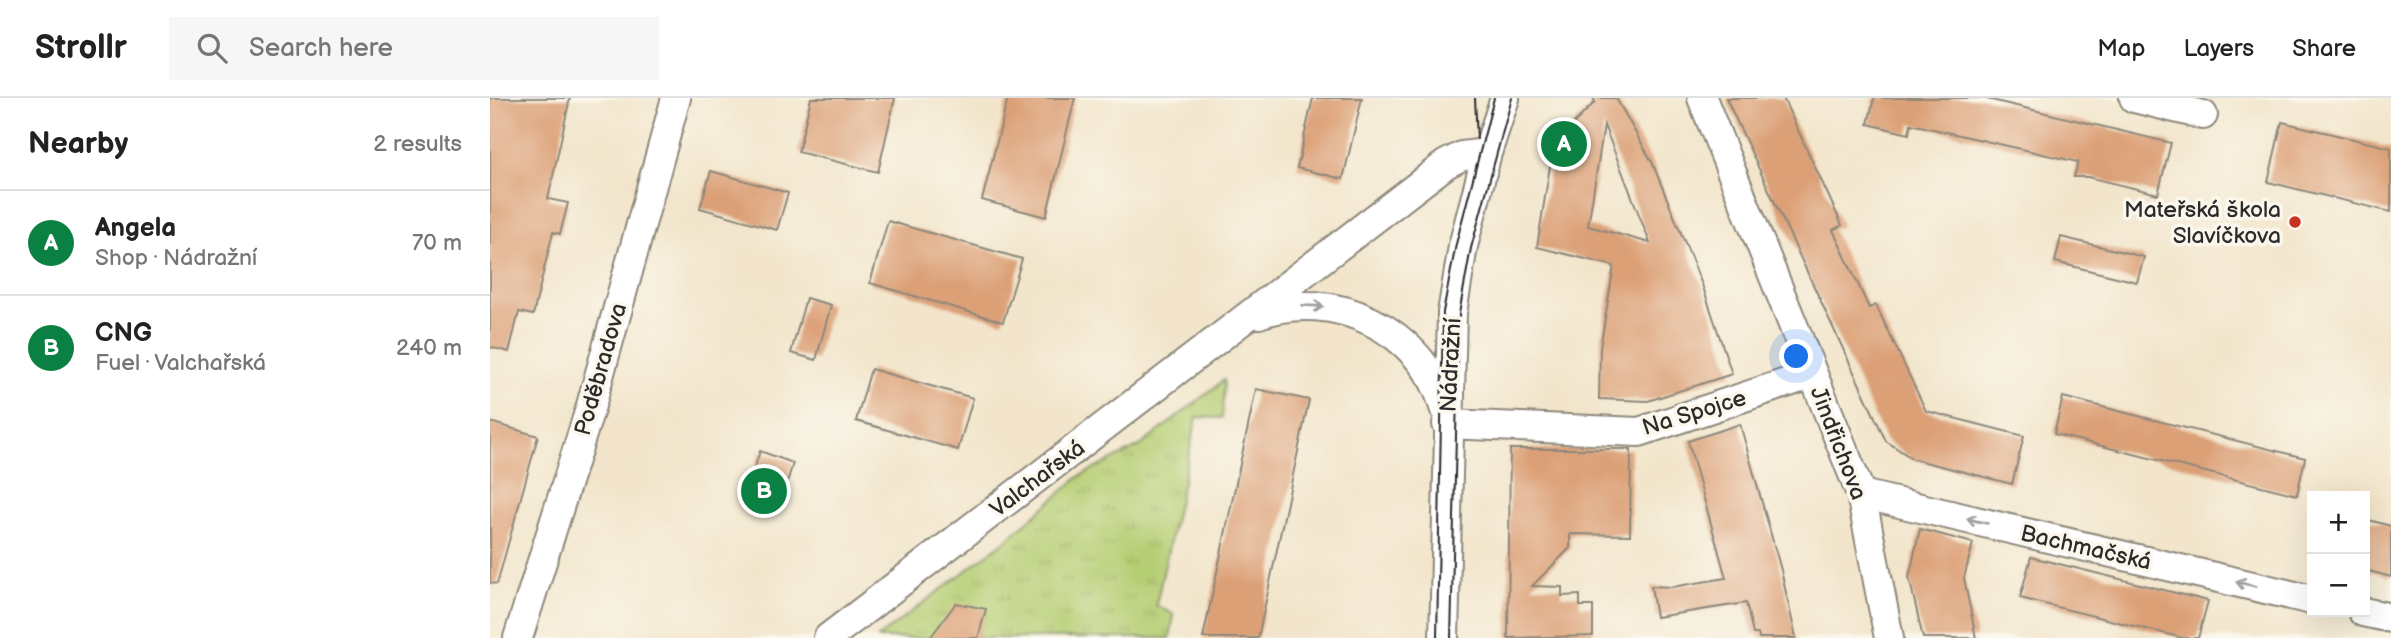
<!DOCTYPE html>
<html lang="en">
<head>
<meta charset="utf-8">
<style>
	body { margin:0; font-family:"Balsamiq Sans",sans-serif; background:#f6f6f6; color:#222 }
	.controls { position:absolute; right:21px; bottom:21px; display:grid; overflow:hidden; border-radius:0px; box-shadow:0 7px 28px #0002 }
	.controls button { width:63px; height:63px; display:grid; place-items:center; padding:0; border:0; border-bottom:2px solid #e0e0e0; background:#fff; color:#222; font:35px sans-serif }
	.you { position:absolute; left:1307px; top:259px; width:24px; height:24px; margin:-18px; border:5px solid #fff; border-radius:50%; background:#1a73e8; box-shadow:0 0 0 10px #1a73e833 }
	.badge { display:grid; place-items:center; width:46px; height:46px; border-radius:50%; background:#0b8043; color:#fff; font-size:23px; font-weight:700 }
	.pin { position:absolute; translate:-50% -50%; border:4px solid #fff; box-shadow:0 2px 7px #0006 }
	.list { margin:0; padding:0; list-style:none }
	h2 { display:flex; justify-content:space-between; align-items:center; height:91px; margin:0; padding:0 28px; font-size:30px }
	h2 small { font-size:23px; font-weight:400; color:#767676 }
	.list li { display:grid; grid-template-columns:46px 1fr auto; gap:21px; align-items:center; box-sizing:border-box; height:105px; padding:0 28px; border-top:2px solid #e0e0e0 }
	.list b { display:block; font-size:26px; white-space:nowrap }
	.list p { margin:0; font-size:23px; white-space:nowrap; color:#767676 }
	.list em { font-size:23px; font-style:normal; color:#767676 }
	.icon { flex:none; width:38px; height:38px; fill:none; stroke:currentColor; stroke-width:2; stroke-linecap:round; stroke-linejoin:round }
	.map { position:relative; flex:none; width:1901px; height:540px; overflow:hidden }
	header { display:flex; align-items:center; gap:42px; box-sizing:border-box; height:98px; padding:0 35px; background:#fff; border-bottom:2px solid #e0e0e0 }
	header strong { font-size:33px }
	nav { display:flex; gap:38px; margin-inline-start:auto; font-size:24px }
	.search { width:490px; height:63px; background:#f6f6f6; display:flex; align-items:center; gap:18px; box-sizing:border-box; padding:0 24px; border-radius:0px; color:#767676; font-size:26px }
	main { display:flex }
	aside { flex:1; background:#fff }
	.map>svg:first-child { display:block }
	.grass { fill:url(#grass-tufts); stroke:#707c4f; stroke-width:2 }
	.building { fill:#dca077; fill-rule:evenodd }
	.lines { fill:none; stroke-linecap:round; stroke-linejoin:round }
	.minor-casing { stroke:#8e887b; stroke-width:32 }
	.minor { stroke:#fff; stroke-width:28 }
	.tram { stroke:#2b2b2b; stroke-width:2 }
	.oneway { stroke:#a0a0a0 }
	.poi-dot { fill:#c8321e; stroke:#fbf7ec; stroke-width:2.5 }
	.labels { text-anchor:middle; stroke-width:7; stroke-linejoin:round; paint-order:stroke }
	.poi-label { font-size:23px; fill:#2b2b2b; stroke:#fbf7ec; text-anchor:end }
	.street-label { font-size:23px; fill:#2b2b2b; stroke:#fbf7ec }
</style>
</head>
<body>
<header>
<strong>Strollr</strong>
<div class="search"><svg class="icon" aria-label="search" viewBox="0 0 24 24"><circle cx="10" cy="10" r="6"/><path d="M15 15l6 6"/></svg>Search here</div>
<nav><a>Map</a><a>Layers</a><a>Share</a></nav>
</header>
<main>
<aside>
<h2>Nearby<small>2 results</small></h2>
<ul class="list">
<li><span class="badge">A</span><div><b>Angela</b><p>Shop · Nádražní</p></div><em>70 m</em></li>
<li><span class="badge">B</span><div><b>CNG</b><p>Fuel · Valchařská</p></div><em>240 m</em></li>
</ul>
</aside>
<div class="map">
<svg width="1901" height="540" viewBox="0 0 1901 540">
	<defs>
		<pattern id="grass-tufts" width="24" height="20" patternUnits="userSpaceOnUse" patternTransform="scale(1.75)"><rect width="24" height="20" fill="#b6ce73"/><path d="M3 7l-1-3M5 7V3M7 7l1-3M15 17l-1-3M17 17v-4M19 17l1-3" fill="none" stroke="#9db164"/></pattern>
	</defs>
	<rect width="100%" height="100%" fill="#fbf7ec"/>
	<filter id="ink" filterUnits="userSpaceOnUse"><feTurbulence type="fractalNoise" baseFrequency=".0143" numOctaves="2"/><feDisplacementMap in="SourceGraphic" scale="14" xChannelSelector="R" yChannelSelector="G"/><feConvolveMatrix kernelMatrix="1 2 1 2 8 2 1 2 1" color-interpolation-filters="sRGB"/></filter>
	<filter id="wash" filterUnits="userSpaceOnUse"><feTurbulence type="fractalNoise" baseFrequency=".00686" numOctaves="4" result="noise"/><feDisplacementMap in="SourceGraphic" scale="28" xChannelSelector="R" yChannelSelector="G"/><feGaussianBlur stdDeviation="1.57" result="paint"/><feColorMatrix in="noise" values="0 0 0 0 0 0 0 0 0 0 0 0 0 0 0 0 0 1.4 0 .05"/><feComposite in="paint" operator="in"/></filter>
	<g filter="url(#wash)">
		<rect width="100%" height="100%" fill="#f2e5cb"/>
		<path class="grass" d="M734 282 732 320 707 319 666 507 684 517 680 540H387L515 443 590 378 650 348Z"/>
		<g id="blocks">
			<path class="building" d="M0 0H80L58 101 78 105 70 136 63 134 43 217 29 214 19 254 0 249Z
				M321 0H405L388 74 308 54Z
				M518 0H585L556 119 492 102Z
				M823 0H872L853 81 807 70Z
				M1103 0H1126L1162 64 1213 189 1242 276 1158 303 1109 301 1110 250 1124 168 1047 149 1060 68 1066 52 1077 32 1105 4ZM1114 27 1160 145 1098 128Z
				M1236 0H1293L1352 127 1343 132 1379 210 1386 207 1436 313 1534 338 1522 386 1423 361 1396 343Z
				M1384 0H1493L1681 45 1668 96 1598 79H1584L1588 64 1421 26 1419 36 1378 26Z
				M1792 24 1901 50V114L1778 84Z
				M221 73 298 95 287 132 210 110Z
				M398 123 532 161 513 224 380 185Z
				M1571 139 1654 159 1647 184 1565 164Z
				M316 200 341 207 326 262 301 255Z
				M381 271 483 300 468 352 366 323Z
				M766 291 819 302 768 540H713Z
				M1573 299 1815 360 1807 397 1564 336Z
				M0 324 48 338 7 486 0 485Z
				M1250 326 1291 472 1306 540H1269L1268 536H1263L1256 505 1166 519 1161 488 1182 489 1236 480 1198 343Z
				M1020 351H1141L1140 437 1080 436V450L1042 488 1072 489V498L1090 497V508H1103V538L1018 540Z
				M270 353 303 365 295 391 261 380Z
				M1875 421 1901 428V479L1875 472Z
				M1430 431 1483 445 1474 480 1486 540H1433L1419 479Z
				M1541 459 1718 503 1708 540H1693L1530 500Z
				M466 505 496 511 488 540H440Z"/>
		</g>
	</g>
	<g filter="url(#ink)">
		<use href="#blocks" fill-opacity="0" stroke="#8e887b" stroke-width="2"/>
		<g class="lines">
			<g class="minor-casing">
				<path id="minor" d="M1212 0 1371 396 1399 540
					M1644 0 1713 17
					M769 216C843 189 933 232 954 309
					M957 326 1149 334 1323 276
					M1371 396 1822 502
					M1873 514 1901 520
					M28 540 100 311 186 0
					M338 540 956 66 972 58 997 55
					M954 540 962 215 973 148 997 55 1015 0"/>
			</g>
			<use href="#minor" class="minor"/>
			<path class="tram" d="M985 0 987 41
				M947 540 953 214 966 146 1004 0
				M961 540 969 216 981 150 1022 0"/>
		</g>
		<defs><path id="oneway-shaft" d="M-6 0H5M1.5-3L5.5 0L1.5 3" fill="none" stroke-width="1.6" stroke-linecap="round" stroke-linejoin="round" transform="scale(1.75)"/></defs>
		<g class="oneway">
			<use href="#oneway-shaft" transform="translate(823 208) rotate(3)"/>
			<use href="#oneway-shaft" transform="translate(1487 423) rotate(-167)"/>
			<use href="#oneway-shaft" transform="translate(1756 486) rotate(-167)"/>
		</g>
	</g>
	<circle class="poi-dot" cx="1805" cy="124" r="7"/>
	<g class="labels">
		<g class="poi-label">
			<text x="1791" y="119">Mateřská škola<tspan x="1791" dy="26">Slavíčkova</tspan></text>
		</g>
		<g class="street-label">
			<text transform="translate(960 267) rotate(-87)" y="8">Nádražní</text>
			<text transform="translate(110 271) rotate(-74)" y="8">Poděbradova</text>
			<text transform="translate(1204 314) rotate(-17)" y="8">Na Spojce</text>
			<text transform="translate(1349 345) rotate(69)" y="8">Jindřichova</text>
			<text transform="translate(547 380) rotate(-37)" y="8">Valchařská</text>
			<text transform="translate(1596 449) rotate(13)" y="8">Bachmačská</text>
		</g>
	</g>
</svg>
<div class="controls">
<button>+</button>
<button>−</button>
</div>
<div class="you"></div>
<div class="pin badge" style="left:1074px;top:46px">A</div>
<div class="pin badge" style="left:274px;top:393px">B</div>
</div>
</main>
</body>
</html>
